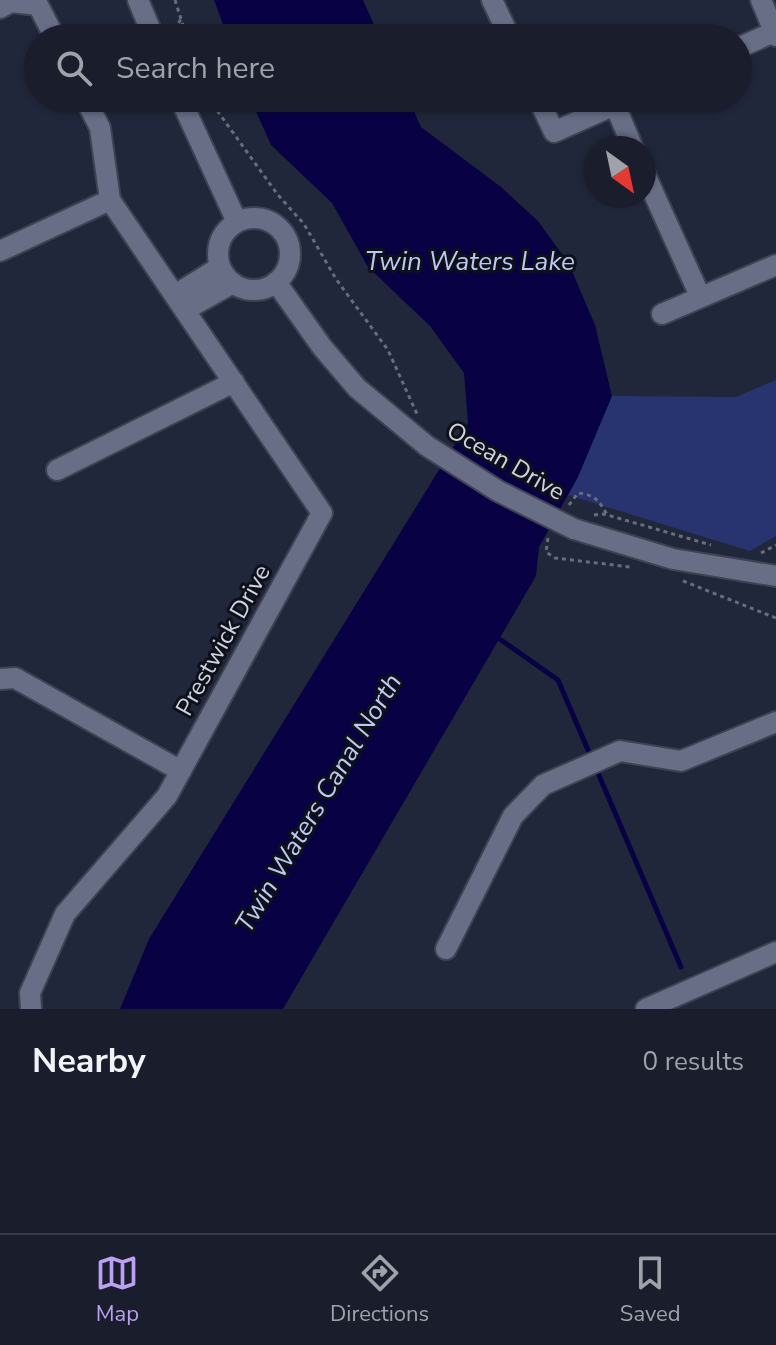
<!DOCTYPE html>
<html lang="en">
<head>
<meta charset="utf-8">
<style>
	body { margin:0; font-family:"Nunito Sans",sans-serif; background:#222634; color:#f1f3f6 }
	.compass { position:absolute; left:584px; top:136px; width:72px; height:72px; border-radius:50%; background:#191d2c; box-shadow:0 2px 6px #0004; rotate:147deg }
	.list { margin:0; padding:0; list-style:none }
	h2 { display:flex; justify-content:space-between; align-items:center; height:104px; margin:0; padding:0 32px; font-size:34px }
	h2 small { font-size:26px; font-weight:400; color:#9fa2a9 }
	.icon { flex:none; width:44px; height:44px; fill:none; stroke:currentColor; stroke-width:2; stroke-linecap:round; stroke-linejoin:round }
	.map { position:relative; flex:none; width:776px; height:1009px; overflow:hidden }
	.search { position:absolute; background:#191d2c; box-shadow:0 2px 6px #0004; left:24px; right:24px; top:24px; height:88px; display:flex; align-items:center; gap:20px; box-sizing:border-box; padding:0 28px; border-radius:44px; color:#9fa2a9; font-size:30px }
	.sheet { height:224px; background:#191d2c }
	nav { display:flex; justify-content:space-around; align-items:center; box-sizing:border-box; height:112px; border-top:2px solid #373b48; background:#191d2c; font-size:22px; color:#9fa2a9 }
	nav a { display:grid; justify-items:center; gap:4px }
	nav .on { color:#bca0f2 }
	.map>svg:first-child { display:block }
	.green { fill:#28346f }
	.water { fill:#080244 }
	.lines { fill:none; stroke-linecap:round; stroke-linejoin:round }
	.stream { stroke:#080244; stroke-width:5 }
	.minor-casing { stroke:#3e4253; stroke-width:24 }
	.path { stroke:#686d7e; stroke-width:3; stroke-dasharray:4 4; stroke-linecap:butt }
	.minor { stroke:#676e86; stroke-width:20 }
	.minor-bridge-casing { stroke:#3e4253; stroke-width:24; stroke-linecap:butt }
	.minor-bridge { stroke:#676e86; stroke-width:20 }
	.labels { text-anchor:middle; stroke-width:6; stroke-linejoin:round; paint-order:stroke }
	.street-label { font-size:24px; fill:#ced3e0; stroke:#0e101a }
	.water-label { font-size:26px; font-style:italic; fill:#bdc9f2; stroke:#0e101a }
</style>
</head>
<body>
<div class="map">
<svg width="776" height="1009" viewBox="0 0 776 1009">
	<rect width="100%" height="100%" fill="#21273b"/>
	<path class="green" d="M776 380V536L750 551 568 495 612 396 736 397Z"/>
	<path class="water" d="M214 0H363L380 38H228Z
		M250 98H408L421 127 501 187 538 221 569 264 595 325 612 396 578 477 539 547 536 576 283 1009H120L149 939 468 423 464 373 430 326 368 267 332 203 271 145Z"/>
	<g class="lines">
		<path class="stream" d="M494 635 558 680 591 757
			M595 766 681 967"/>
		<g class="minor-casing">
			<path id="minor" d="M138 0 154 38
				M492 0 510 38
				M761 0 776 36
				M0 8 11 2 38 5 55 38
				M738 48 774 32
				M180 98 237 222
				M538 98 554 132 630 98
				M615 105 633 148
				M644 172 700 296
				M218 254a36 36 0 1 1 72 0a36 36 0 1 1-72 0Z
				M0 251 110 200
				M276 282 322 347 357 388 427 446
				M175 295 220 267
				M185 310 233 283
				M662 314 776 265
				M57 470 234 382
				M574 529 673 559 776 576
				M0 679 15 678 181 771
				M446 949 513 816 543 785 620 751 681 761 776 722
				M31 1009 30 993 65 914 167 796 322 513 110 200 100 128 85 98
				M646 1009 776 952"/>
		</g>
		<path class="path" d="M175 0 187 38
			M176 38 175 29 181 19
			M208 98 278 195 304 224 336 279 388 350 417 414
			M569 505 578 493C595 495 599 500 607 515
			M594 515 604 514 711 545
			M548 538 546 552 555 558 630 567
			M761 553 776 545
			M683 581 776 618"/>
		<use href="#minor" class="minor"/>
		<g class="minor-bridge-casing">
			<path id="minor-bridge" d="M427 446 498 491 574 529"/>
		</g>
		<use href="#minor-bridge" class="minor-bridge"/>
	</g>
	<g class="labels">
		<g class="street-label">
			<text transform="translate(506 461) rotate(30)" y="8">Ocean Drive</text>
			<text transform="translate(223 640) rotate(-61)" y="8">Prestwick Drive</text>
		</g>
		<g class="water-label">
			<text x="470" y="270">Twin Waters Lake</text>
			<text transform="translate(318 803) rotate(-59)" y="9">Twin Waters Canal North</text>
		</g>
	</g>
</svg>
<svg class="compass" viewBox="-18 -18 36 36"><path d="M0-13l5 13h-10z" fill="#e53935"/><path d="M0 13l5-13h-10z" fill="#9fa2a9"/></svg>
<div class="search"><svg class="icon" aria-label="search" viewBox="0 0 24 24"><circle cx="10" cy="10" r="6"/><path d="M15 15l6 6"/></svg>Search here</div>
</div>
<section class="sheet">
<h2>Nearby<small>0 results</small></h2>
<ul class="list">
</ul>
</section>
<nav>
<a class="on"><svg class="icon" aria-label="map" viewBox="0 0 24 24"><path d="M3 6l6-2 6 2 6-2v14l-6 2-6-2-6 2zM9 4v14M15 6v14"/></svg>Map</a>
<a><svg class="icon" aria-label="directions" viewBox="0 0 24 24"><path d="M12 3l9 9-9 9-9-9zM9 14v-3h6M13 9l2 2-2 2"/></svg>Directions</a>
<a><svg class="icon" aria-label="saved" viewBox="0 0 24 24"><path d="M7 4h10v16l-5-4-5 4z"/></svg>Saved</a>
</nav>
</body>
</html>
